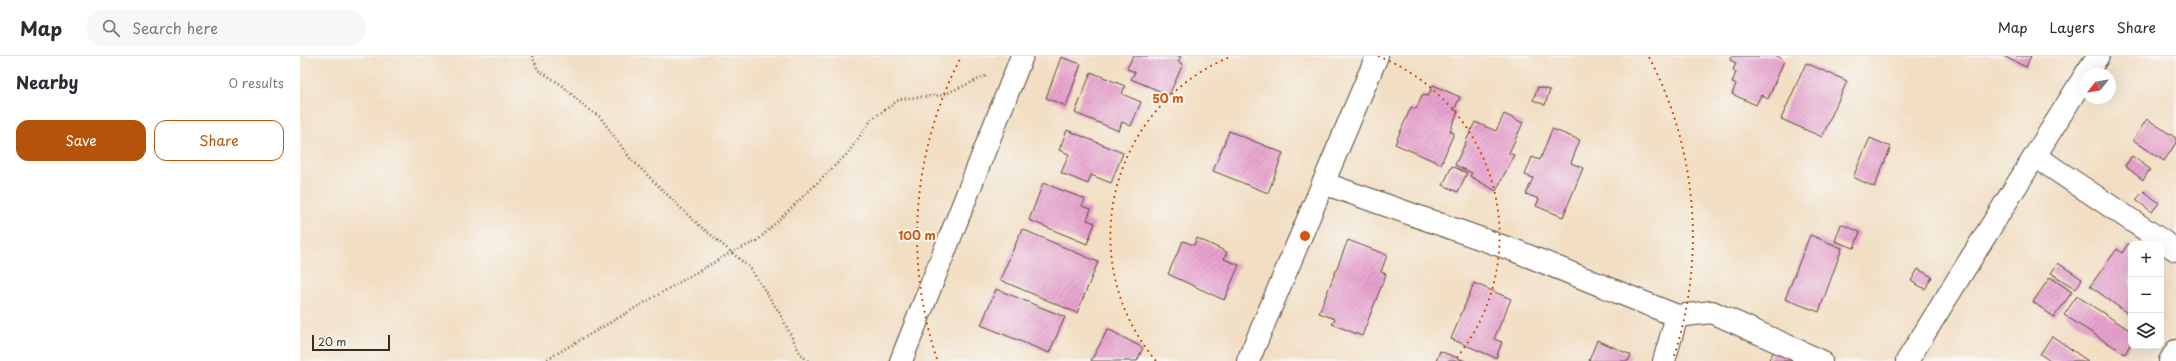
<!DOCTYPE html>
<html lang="en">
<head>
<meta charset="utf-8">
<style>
	body { margin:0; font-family:"Playpen Sans",sans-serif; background:#f7f7f7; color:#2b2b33 }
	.controls { position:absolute; right:12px; bottom:12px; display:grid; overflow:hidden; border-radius:8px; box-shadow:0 4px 16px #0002 }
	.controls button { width:36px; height:36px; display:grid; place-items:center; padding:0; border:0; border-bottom:1px solid #e1e1e2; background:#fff; color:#2b2b33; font:20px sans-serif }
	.compass { position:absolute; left:1780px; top:12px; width:36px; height:36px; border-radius:50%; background:#fff; box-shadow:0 4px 16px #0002; rotate:239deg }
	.scale { position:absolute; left:12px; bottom:10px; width:78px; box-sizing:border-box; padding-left:4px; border:2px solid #3b2a1e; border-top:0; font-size:11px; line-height:14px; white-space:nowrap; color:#3b2a1e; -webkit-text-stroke:3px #f6f6f2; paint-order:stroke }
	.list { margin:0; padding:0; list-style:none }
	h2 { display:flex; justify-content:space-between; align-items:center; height:52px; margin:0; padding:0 16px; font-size:17px }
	h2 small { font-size:13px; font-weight:400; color:#7c7c81 }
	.actions { display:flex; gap:8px; padding:12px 16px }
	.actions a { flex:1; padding:9px 0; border:1px solid #b45309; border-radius:12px; text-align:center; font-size:14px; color:#b45309 }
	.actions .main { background:#b45309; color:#fff }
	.icon { flex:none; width:22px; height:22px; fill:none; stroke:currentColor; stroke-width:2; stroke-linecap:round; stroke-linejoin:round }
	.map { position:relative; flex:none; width:1876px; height:305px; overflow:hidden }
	header { display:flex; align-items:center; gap:24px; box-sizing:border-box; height:56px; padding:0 20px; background:#fff; border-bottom:1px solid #e1e1e2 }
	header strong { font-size:19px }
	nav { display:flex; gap:22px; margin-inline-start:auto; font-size:14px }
	.search { width:280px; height:36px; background:#f7f7f7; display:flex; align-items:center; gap:10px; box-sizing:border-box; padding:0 14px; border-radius:22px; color:#7c7c81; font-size:15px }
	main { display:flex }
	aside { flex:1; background:#fff }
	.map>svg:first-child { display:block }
	.building { fill:url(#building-hatch) }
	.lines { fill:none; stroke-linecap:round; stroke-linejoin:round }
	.street-casing { stroke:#564537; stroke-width:24 }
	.path { stroke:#564537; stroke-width:2.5; stroke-dasharray:1 3; stroke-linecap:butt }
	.street { stroke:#fff; stroke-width:22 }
	.ring { fill:none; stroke:#d7540e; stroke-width:2; stroke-dasharray:2 4 }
	.centre { fill:#d7540e; stroke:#f6f6f2; stroke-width:2 }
	.ring-label { font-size:12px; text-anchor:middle; font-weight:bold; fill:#d7540e; stroke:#f6f6f2; stroke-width:4; stroke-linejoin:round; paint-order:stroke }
</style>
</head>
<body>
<header>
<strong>Map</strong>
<div class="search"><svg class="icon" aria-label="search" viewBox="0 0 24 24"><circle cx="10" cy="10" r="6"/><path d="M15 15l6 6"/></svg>Search here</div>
<nav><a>Map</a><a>Layers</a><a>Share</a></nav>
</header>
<main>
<aside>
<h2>Nearby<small>0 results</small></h2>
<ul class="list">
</ul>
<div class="actions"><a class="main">Save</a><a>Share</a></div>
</aside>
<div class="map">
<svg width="1876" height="305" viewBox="0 0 1876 305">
	<defs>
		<pattern id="building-hatch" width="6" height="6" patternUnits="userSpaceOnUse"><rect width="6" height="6" fill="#e8a2ce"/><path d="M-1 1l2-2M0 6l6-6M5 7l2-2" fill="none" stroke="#bd84a7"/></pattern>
	</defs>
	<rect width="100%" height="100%" fill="#f6f6f2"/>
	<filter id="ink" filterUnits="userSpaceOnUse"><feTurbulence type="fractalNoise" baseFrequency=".025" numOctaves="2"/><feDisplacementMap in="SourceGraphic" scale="8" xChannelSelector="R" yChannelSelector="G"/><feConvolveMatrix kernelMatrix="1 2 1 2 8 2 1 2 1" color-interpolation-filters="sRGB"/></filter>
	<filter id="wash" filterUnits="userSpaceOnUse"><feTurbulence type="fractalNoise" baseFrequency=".012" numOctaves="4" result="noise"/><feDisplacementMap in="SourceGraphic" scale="16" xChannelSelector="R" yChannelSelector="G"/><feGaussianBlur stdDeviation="0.9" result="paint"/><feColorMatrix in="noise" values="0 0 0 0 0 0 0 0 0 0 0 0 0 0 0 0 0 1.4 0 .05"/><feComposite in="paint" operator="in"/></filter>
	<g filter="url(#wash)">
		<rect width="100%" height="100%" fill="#f2dec2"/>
		<g id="blocks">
			<path class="building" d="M833 0H881L878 6 883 8 869 39 831 23 835 16 827 13Z
				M1431 0H1478L1484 5 1468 43 1461 39 1456 49 1432 38 1436 28 1432 27 1436 16 1433 14 1436 7 1430 4Z
				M1703 0H1731L1726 11Z
				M761 1 781 8 766 50 746 42Z
				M1506 7 1547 25 1522 81 1481 63Z
				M791 16 825 30 822 38 841 46 831 70 822 66 819 75 775 57Z
				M1133 29 1160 41 1154 54 1158 55 1150 75 1154 77 1141 108 1095 88 1111 51 1116 53 1122 39 1128 40Z
				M1238 31 1250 34 1245 49 1233 44Z
				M1204 58 1223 67 1209 97 1214 99 1196 135 1170 120 1172 117 1155 109 1175 66 1196 75Z
				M1847 63 1876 82V87L1864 105 1833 84Z
				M1252 73 1280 84 1271 107 1283 112 1263 161 1236 150 1239 143 1226 138 1233 122 1225 119 1232 101 1240 104Z
				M767 74 823 97 811 127 791 119 788 128 761 117 769 98 759 94Z
				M929 75 983 97 968 137 913 115Z
				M1570 82 1591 91 1574 131 1553 121Z
				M1832 100 1850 113 1843 124 1825 110Z
				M1152 110 1167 117 1158 136 1143 129Z
				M743 127 785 143 782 150 791 153 787 164 795 167 787 188 729 164Z
				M1844 135 1859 147 1852 156 1836 144Z
				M1541 168 1560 176 1554 192 1535 185Z
				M722 173 798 206 777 257 700 224Z
				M1510 179 1542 192 1519 256 1485 243Z
				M897 182 927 196 924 203 939 209 924 244 868 218 883 185 894 189Z
				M1048 184 1087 199 1081 216 1086 218 1062 280 1032 268 1035 263 1019 257Z
				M1828 188 1831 189V260L1790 230 1817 193 1822 197Z
				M1758 207 1782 223 1776 233 1751 217Z
				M1618 213 1632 221 1625 233 1611 225Z
				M1750 221 1772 236 1754 261 1733 246Z
				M1174 227 1211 243 1194 283 1202 286 1196 302 1151 283Z
				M696 233 765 261 749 297 681 269Z
				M1777 240 1831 275V287L1825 298 1764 259Z
				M808 273 843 292 837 305H791Z
				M1752 280 1788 305H1750L1740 298Z
				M1297 284 1331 299 1328 305H1289Z
				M1477 290 1496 305H1468Z
				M1140 295 1165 305H1136Z"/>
		</g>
	</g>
	<g filter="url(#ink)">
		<use href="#blocks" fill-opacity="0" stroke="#564537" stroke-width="1"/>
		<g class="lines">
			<g class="street-casing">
				<path id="street" d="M1786 18 1798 0
					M1735 100 1876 194
					M1023 127 1216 195 1377 260 1412 256 1521 305
					M601 305 722 0
					M948 305 1077 0
					M1364 305 1377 260
					M1607 305 1786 18
					M1870 305 1876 295"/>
			</g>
			<path class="path" d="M232 0 238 14 262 29 286 52 300 61 330 102 391 162 450 212 479 256 500 297 508 305
				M244 305 430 197 457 185 548 97 572 63 600 43 643 39 688 19"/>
			<use href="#street" class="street"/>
		</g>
	</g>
	<g class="ring">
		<path d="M856 305A194 194 0 0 1 932 0M1078 0A194 194 0 0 1 1154 305"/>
		<path d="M637 303A388 388 0 0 1 661 1M1349 1A388 388 0 0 1 1373 303"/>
	</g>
	<circle cx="1005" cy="180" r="6" class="centre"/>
	<g class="ring-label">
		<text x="868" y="47">50 m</text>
		<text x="617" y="184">100 m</text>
	</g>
</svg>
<div class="controls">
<button>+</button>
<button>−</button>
<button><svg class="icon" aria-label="layers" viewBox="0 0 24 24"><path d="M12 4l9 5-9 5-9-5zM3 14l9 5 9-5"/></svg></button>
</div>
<svg class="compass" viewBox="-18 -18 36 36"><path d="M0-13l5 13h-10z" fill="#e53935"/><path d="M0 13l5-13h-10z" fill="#7c7c81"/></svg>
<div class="scale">20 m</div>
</div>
</main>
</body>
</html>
